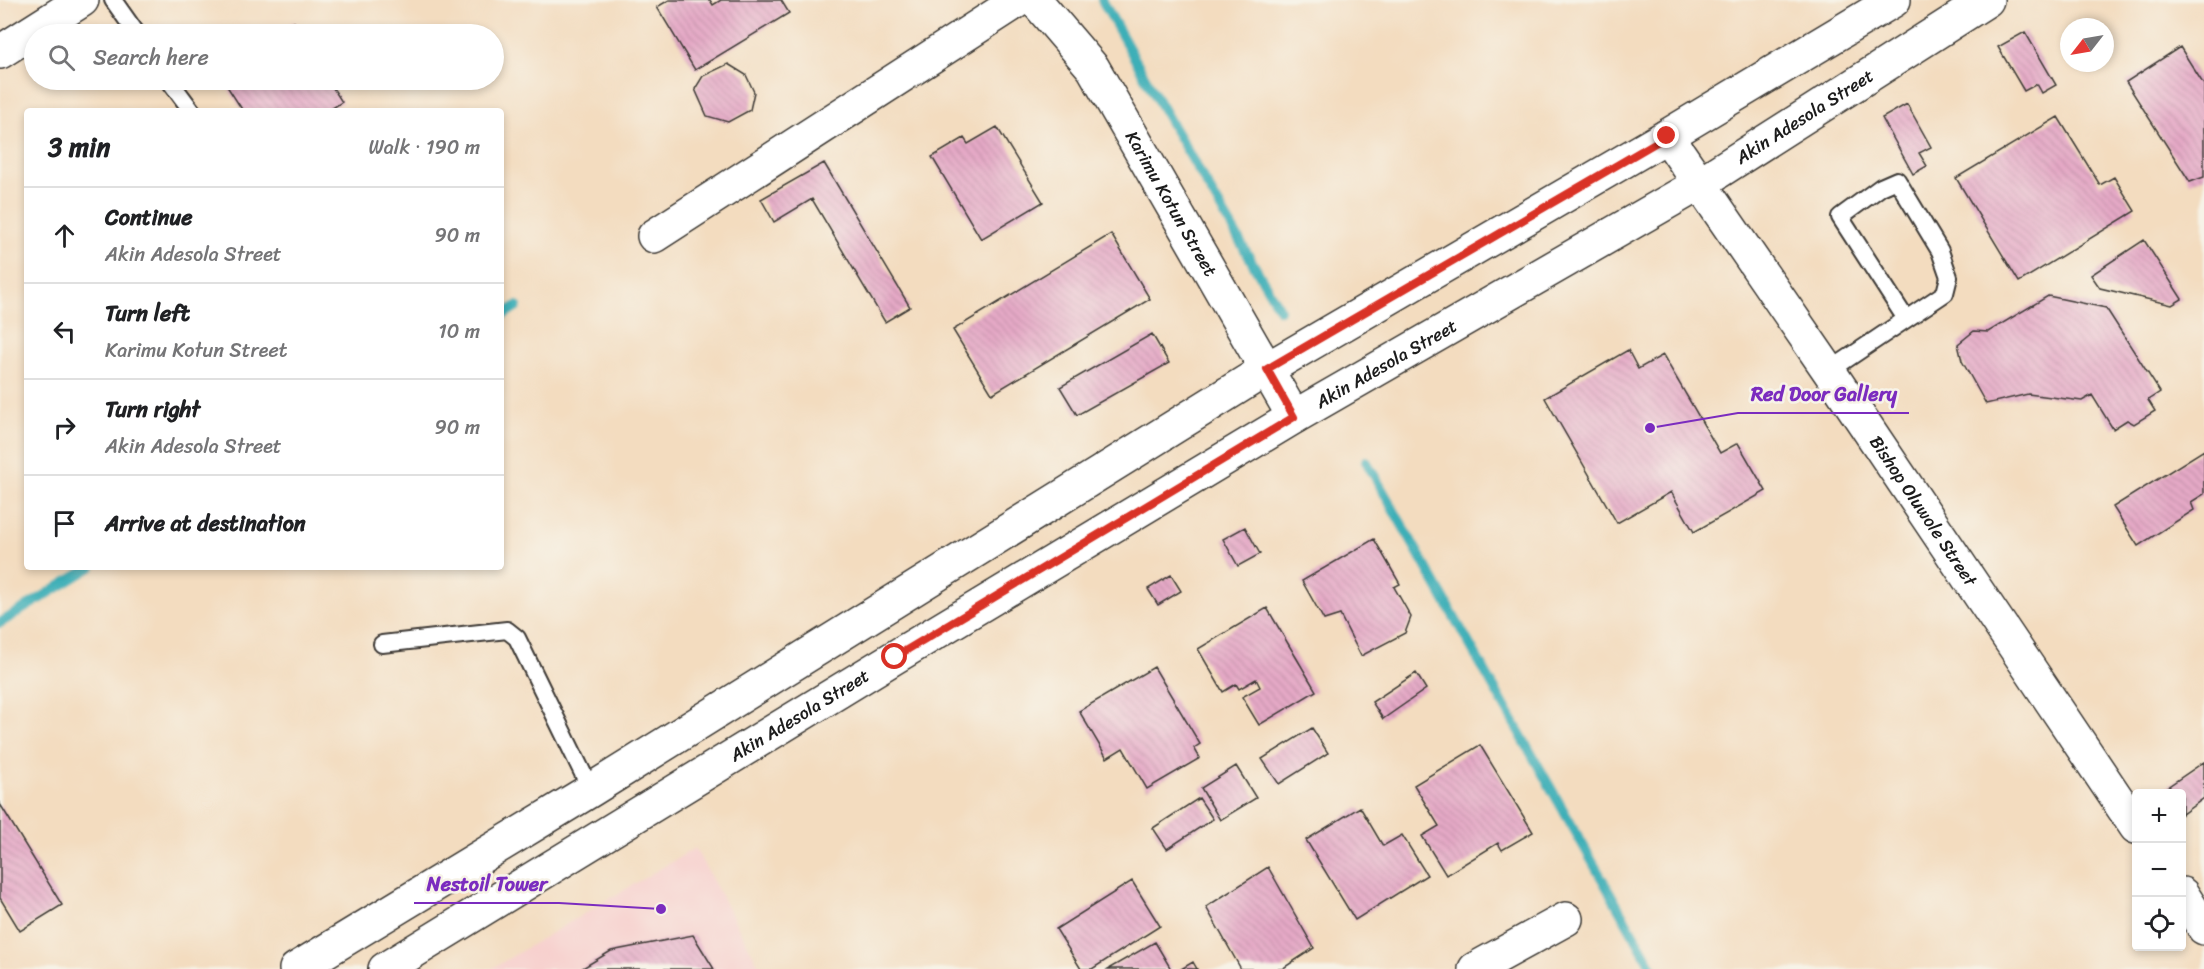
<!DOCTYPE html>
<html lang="en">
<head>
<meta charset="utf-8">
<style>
	body { margin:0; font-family:Sriracha,sans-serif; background:#f2f2f2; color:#202124 }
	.controls { position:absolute; right:18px; bottom:18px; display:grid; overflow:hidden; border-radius:6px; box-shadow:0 3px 9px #0003 }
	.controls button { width:54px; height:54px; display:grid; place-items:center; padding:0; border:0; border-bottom:2px solid #e0e0e0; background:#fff; color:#202124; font:30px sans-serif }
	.compass { position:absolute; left:2060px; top:18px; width:54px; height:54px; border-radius:50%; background:#fff; box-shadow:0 3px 9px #0003; rotate:239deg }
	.stop { position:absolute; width:18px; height:18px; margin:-14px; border:4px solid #d93025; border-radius:50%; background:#fff }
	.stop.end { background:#d93025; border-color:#fff; box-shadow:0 2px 6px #0008 }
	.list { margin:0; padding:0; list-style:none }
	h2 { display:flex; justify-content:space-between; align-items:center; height:78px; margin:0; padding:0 24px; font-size:26px }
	h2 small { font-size:20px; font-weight:400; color:#757577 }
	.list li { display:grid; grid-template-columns:39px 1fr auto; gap:18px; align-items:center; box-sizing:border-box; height:96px; padding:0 24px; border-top:2px solid #e0e0e0 }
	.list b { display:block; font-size:22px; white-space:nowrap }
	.list p { margin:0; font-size:20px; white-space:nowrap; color:#757577 }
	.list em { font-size:20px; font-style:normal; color:#757577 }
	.icon { flex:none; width:33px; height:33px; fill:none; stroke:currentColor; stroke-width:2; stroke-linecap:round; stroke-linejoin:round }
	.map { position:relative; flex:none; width:2204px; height:969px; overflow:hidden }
	.search { position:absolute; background:#fff; box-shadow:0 3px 9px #0003; left:24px; top:24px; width:480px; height:66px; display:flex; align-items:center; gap:15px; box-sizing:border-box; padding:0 21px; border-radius:33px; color:#757577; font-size:22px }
	.panel { position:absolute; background:#fff; box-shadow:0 3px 9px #0003; left:24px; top:108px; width:480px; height:462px; border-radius:6px }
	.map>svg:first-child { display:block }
	.built { fill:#f7d0ce }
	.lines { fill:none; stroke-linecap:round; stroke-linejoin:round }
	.stream { stroke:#3eafb7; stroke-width:10 }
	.building { fill:url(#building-back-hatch) }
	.lane-casing { stroke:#3c3934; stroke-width:20 }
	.street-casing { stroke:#3c3934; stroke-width:36 }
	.secondary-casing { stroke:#3c3934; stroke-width:36 }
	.primary-casing { stroke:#3c3934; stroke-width:36 }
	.lane { stroke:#fff; stroke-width:16 }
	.street { stroke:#fff; stroke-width:33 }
	.secondary { stroke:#fff; stroke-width:33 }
	.primary { stroke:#fff; stroke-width:33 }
	.route { stroke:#d93025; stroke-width:8 }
	.labels { text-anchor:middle; stroke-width:5; stroke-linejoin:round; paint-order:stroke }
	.street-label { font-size:18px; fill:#1c1c1c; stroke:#f7f3e8 }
	.leader { fill:none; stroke:#7b2cbf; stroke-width:2 }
	.callout-dot { fill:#7b2cbf; stroke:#f7f3e8; stroke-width:2 }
	.callout-label { font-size:20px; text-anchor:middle; font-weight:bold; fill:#7b2cbf; stroke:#f7f3e8; stroke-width:5; stroke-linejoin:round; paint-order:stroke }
</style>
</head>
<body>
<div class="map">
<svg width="2204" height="969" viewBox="0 0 2204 969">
	<defs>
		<pattern id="building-back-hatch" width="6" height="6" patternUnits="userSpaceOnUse" patternTransform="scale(1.5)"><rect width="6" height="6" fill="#e5a9c6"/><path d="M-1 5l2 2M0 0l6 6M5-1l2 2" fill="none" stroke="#c491aa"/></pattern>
	</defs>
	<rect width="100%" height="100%" fill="#f7f3e8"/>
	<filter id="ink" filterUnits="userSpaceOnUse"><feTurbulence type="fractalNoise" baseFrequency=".0167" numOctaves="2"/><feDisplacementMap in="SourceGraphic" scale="12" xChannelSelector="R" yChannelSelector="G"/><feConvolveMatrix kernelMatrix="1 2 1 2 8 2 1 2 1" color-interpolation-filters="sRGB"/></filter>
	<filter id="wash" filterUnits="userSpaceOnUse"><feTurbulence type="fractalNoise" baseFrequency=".008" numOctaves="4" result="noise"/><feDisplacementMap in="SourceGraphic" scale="24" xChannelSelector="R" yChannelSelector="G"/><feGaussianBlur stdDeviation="1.35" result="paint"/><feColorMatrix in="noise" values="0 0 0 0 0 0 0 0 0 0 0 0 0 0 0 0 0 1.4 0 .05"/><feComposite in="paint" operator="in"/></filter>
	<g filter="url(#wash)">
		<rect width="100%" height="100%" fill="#f3dcbf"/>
		<path class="built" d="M695 848 761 969H491Z"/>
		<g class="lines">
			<path class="stream" d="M1102 0 1160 104 1280 310
				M501 316 517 306
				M1366 461 1653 969
				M0 623 91 567"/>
		</g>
		<g id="blocks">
			<path class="building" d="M669 0H710L713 5 721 0H781L789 13 695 70 657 7Z
				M294 22 301 34H274Z
				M2025 32 2056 85 2042 93 2037 84 2024 91 1998 47Z
				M2180 47 2204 85V177L2190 182 2126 82Z
				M728 64 746 75 754 92 750 110 728 122 707 116 695 89 703 76Z
				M223 80H328L342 102 328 111H243Z
				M1907 104 1931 147 1919 153 1927 166 1913 174 1882 118Z
				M2058 117 2100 185 2114 177 2135 211 2019 282 1956 178Z
				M997 127 1043 202 981 239 932 157 964 138 968 144Z
				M824 163 910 307 885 322 812 199 774 222 761 199Z
				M1111 234 1150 299 992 394 953 330Z
				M2144 240 2182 299 2172 305 2100 288 2091 275Z
				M2048 296 2106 308 2160 392 2148 400 2155 411 2134 424 2127 420 2113 429 2092 395 2082 401 2028 394 1986 404 1962 361 1958 344 1974 331 1988 332Z
				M1152 334 1169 363 1077 415 1060 387Z
				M1628 350 1638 369 1663 355 1720 453 1738 443 1766 491 1694 532 1671 492 1617 523 1545 398Z
				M2204 450V494L2191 502 2194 510 2138 546 2113 507Z
				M1245 527 1260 554 1238 566 1223 539Z
				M1374 539 1400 584 1394 587 1411 617 1405 633 1361 656 1340 615 1324 620 1302 581Z
				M1171 575 1181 591 1158 605 1148 589Z
				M1267 608 1316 691 1259 725 1242 697 1260 687 1256 679 1239 689 1236 684 1223 692 1198 649Z
				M1154 667 1200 744 1194 748 1200 758 1147 789 1123 748 1107 758 1079 711Z
				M1416 673 1426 689 1383 719 1372 702Z
				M1312 728 1328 753 1279 784 1262 759Z
				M1480 745 1533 832 1502 850 1498 843 1446 875 1422 836 1439 826 1414 785Z
				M2204 762V798L2182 814V794H2157Z
				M1236 766 1256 798 1220 820 1201 788Z
				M1199 798 1213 819 1167 849 1153 828Z
				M0 804 62 905 20 931 0 898Z
				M1360 807 1383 846 1402 835 1427 875 1355 920 1306 840Z
				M1268 867 1314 948 1282 969H1241L1206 907Z
				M1132 881 1160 926 1092 969H1081L1056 929Z
				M693 935 714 969H581L611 951Z
				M1155 942 1171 969H1108Z
				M1193 962 1197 969H1181Z"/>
		</g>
	</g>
	<g filter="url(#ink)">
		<use href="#blocks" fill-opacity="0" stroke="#3c3934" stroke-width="1.5"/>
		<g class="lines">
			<g class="lane-casing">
				<path id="lane" d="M113 0 137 34
					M169 80 192 111
					M1829 371 1945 293 1949 277 1940 251 1897 180 1881 187 1840 217 1906 319
					M382 644 507 630 517 638 591 790"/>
			</g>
			<g class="street-casing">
				<path id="street" d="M654 236 1019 0
					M1475 969 1566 919"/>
			</g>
			<g class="secondary-casing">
				<g id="secondary">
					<path id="s1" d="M1035 0 1093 68 1294 417"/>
					<path d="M0 52 82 0"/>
					<path id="s2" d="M1667 136 1829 371 2136 827"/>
					<path d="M2182 894 2204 928"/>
				</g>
			</g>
			<g class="primary-casing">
				<g id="primary">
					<path d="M296 969 591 790 1267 369 1667 136 1894 0"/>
					<path id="s3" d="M385 969 895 657 1294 417 1699 184 1987 0"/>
				</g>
			</g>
			<use href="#lane" class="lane"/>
			<use href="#street" class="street"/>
			<use href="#secondary" class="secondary"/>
			<use href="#primary" class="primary"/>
		</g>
	</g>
	<g class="lines" filter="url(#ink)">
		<path class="route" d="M895 657 1294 417 1267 369 1667 136"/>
	</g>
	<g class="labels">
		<g class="street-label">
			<text dy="6" stroke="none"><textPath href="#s3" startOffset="1656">Akin Adesola Street</textPath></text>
			<text dy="6" stroke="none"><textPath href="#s1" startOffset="246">Karimu Kotun Street</textPath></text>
			<text dy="6" stroke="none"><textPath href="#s3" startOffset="1170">Akin Adesola Street</textPath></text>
			<text dy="6" stroke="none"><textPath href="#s2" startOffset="454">Bishop Oluwole Street</textPath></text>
			<text dy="6" stroke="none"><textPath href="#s3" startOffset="486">Akin Adesola Street</textPath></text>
		</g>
	</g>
	<path class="leader" d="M1650 428L1738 413H1909M661 909L559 903H414"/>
	<g class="callout-dot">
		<circle cx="1650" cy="428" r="6"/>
		<circle cx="661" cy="909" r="6"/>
	</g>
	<g class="callout-label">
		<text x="1824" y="401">Red Door Gallery</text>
		<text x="487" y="891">Nestoil Tower</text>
	</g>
</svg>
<div class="controls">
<button>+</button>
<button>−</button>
<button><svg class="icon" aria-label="locate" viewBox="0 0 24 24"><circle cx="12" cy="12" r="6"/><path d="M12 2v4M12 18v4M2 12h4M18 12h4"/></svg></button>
</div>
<svg class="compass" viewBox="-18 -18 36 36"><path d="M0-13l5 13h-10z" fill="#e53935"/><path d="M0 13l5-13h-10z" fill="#757577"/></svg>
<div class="stop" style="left:895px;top:657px"></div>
<div class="stop end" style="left:1667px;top:136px"></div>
<div class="search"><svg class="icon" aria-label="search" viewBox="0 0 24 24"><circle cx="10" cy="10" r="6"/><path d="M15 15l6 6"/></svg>Search here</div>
<section class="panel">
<h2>3 min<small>Walk · 190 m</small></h2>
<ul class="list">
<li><svg class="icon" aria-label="ahead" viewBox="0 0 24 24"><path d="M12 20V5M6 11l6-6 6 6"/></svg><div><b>Continue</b><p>Akin Adesola Street</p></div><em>90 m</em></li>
<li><svg class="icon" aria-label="left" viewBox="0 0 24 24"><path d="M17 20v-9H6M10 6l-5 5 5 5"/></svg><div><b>Turn left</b><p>Karimu Kotun Street</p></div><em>10 m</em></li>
<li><svg class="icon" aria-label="right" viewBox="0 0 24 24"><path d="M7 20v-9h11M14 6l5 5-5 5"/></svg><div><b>Turn right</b><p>Akin Adesola Street</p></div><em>90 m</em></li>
<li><svg class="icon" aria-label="arrive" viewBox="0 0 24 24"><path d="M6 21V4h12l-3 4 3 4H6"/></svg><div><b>Arrive at destination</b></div></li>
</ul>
</section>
</div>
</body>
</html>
